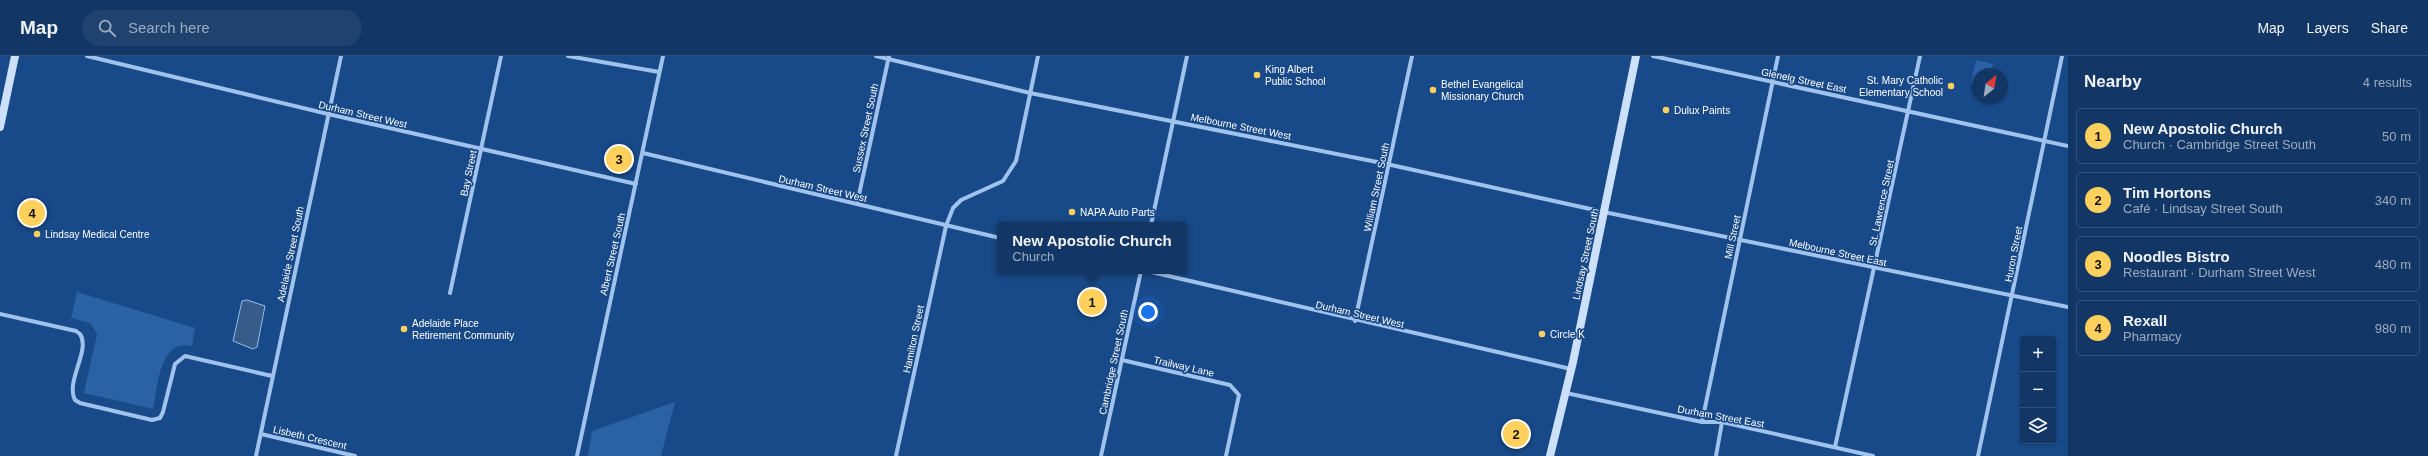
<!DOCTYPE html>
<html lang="en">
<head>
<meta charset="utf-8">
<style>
	body { margin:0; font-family:Helvetica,sans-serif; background:#1f426f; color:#f1f3f6 }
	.controls { position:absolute; right:12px; bottom:12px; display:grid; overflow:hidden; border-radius:4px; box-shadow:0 1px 3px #0004 }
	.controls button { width:36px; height:36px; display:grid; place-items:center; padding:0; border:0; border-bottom:1px solid #31517a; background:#123766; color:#f1f3f6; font:20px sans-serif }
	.compass { position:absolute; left:1972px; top:12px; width:36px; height:36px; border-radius:50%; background:#123766; box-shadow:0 1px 3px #0004; rotate:30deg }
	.you { position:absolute; left:1148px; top:256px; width:14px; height:14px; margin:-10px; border:3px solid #fff; border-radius:50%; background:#1a73e8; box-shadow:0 0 0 6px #1a73e833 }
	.badge { display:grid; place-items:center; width:26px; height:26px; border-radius:50%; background:#ffd05c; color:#111; font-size:13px; font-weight:700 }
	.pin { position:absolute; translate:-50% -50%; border:2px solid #fff; box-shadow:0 1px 4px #0006 }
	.popup { position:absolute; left:997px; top:166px; width:190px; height:52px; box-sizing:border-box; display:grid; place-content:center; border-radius:4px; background:#123766; filter:drop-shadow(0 1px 3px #0005); font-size:13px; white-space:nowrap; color:#9cacbf }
	.popup b { font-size:15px; color:#f1f3f6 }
	.popup::after { content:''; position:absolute; left:50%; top:100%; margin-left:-8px; border:8px solid transparent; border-top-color:#123766 }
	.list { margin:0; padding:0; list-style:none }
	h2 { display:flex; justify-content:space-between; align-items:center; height:52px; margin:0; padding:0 16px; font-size:17px }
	h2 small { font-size:13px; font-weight:400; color:#9cacbf }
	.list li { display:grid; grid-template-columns:26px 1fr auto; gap:12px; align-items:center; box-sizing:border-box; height:56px; margin:0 8px 8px; padding:0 8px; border:1px solid #31517a; border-radius:4px }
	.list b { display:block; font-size:15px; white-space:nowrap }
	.list p { margin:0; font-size:13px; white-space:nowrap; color:#9cacbf }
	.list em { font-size:13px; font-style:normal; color:#9cacbf }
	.icon { flex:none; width:22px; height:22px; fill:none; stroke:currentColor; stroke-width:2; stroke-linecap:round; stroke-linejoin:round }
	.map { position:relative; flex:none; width:2068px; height:400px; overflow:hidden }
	header { display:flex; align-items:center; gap:24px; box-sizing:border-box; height:56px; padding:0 20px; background:#123766; border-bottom:1px solid #31517a }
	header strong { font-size:19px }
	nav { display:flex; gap:22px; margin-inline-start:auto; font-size:14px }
	.search { width:280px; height:36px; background:#1f426f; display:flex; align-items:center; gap:10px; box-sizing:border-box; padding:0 14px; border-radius:22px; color:#9cacbf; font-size:15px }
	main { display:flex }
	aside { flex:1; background:#123766 }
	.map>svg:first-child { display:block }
	.green { fill:#2b62a6 }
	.water { fill:#385c8a; stroke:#92bdf0 }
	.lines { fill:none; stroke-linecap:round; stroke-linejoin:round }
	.minor { stroke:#a0c3ed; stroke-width:4 }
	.secondary { stroke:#cde0f9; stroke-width:8 }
	.poi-dot { fill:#ffd05c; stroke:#184988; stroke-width:1.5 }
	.labels { text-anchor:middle; stroke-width:3.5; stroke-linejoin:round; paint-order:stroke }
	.poi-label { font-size:10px; fill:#fff; stroke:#184988; text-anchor:start }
	.street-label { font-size:10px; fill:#fff; stroke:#184988 }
</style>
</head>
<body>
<header>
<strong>Map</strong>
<div class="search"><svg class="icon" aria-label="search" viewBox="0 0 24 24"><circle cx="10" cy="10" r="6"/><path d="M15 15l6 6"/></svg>Search here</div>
<nav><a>Map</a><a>Layers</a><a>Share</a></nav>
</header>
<main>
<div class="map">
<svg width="2068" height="400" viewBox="0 0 2068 400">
	<rect width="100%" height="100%" fill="#184988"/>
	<path class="green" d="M1976 4 1993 8 1991 18H1978V29L1971 27Z
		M77 236 195 272 192 290C159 283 158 330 153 353L84 337 97 278 90 267 71 262Z
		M675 346 661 400H588L592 375Z"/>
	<path class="water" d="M247 244 265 250 257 291 253 293 233 285 242 245Z"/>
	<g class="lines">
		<path class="minor" d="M87 0 328 58 636 128
			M568 0 659 16
			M876 0 1030 37 1382 107 1604 156 2068 251
			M1653 0 2068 90
			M643 97 1000 182
			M857 148 889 0
			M1151 169 1187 0
			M1147 215 1571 313
			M450 237 501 0
			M0 258 76 275 80 278C91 294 65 326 75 344L80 347 152 364 160 362 163 356 175 308 185 300 272 320
			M1355 265 1412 0
			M1122 304 1230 329 1239 339 1226 400
			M1566 337 1702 366H1722L1873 400
			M1702 366 1778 0
			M261 378 355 400
			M1835 391 1920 0
			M256 400 341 0
			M577 400 663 0
			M896 400 946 170 953 152 961 144 1003 125 1016 105 1038 0
			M1101 400 1141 215
			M1716 400 1722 366
			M1978 400 2062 0"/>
		<path class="secondary" d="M0 71 15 0
			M1550 400 1573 306 1636 0"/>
	</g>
	<g class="poi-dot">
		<circle cx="1257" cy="19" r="4"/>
		<circle cx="1951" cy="30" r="4"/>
		<circle cx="1433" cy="34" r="4"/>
		<circle cx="1666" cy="54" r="4"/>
		<circle cx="1072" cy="156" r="4"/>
		<circle cx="37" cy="178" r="4"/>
		<circle cx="404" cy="273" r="4"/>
		<circle cx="1542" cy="278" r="4"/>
	</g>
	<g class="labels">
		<g class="poi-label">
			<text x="1265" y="17">King Albert<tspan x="1265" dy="12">Public School</tspan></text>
			<text x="1943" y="28" text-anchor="end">St. Mary Catholic<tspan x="1943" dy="12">Elementary School</tspan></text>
			<text x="1441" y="32">Bethel Evangelical<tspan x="1441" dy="12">Missionary Church</tspan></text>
			<text x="1674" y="58">Dulux Paints</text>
			<text x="1080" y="160">NAPA Auto Parts</text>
			<text x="45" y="182">Lindsay Medical Centre</text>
			<text x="412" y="271">Adelaide Place<tspan x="412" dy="12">Retirement Community</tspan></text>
			<text x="1550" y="282">Circle K</text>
		</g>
		<g class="street-label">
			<text transform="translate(1804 24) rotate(12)" y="4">Glenelg Street East</text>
			<text transform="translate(363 58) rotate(13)" y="4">Durham Street West</text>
			<text transform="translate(1241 70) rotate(11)" y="4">Melbourne Street West</text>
			<text transform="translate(865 72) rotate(-78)" y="4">Sussex Street South</text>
			<text transform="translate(468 117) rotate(-78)" y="4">Bay Street</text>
			<text transform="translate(1376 131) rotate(-78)" y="4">William Street South</text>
			<text transform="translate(823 132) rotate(13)" y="4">Durham Street West</text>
			<text transform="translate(1881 147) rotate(-78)" y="4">St. Lawrence Street</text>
			<text transform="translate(1732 181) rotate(-78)" y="4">Mill Street</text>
			<text transform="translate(1838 196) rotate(12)" y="4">Melbourne Street East</text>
			<text transform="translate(290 198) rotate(-78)" y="4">Adelaide Street South</text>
			<text transform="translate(612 198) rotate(-77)" y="4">Albert Street South</text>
			<text transform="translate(1585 198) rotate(-78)" y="4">Lindsay Street South</text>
			<text transform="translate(2013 198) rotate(-79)" y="4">Huron Street</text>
			<text transform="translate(1360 258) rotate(13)" y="4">Durham Street West</text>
			<text transform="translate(913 283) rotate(-78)" y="4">Hamilton Street</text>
			<text transform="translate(1113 306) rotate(-78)" y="4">Cambridge Street South</text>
			<text transform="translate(1184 310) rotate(13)" y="4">Trailway Lane</text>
			<text transform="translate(1721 360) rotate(10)" y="4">Durham Street East</text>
			<text transform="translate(310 381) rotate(13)" y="4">Lisbeth Crescent</text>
		</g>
	</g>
</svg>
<div class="controls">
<button>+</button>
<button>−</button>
<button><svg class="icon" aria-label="layers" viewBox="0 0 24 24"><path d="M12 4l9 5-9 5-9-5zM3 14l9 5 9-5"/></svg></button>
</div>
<svg class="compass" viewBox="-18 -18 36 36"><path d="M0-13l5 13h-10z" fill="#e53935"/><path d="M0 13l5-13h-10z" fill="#9cacbf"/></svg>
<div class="you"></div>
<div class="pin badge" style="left:1092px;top:246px">1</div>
<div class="popup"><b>New Apostolic Church</b>Church</div>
<div class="pin badge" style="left:1516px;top:378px">2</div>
<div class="pin badge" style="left:619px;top:103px">3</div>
<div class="pin badge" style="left:32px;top:157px">4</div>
</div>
<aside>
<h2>Nearby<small>4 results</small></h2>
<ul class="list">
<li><span class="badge">1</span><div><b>New Apostolic Church</b><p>Church · Cambridge Street South</p></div><em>50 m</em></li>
<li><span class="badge">2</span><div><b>Tim Hortons</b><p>Café · Lindsay Street South</p></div><em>340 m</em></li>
<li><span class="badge">3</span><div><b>Noodles Bistro</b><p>Restaurant · Durham Street West</p></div><em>480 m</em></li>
<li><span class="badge">4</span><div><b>Rexall</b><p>Pharmacy</p></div><em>980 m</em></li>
</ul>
</aside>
</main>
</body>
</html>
